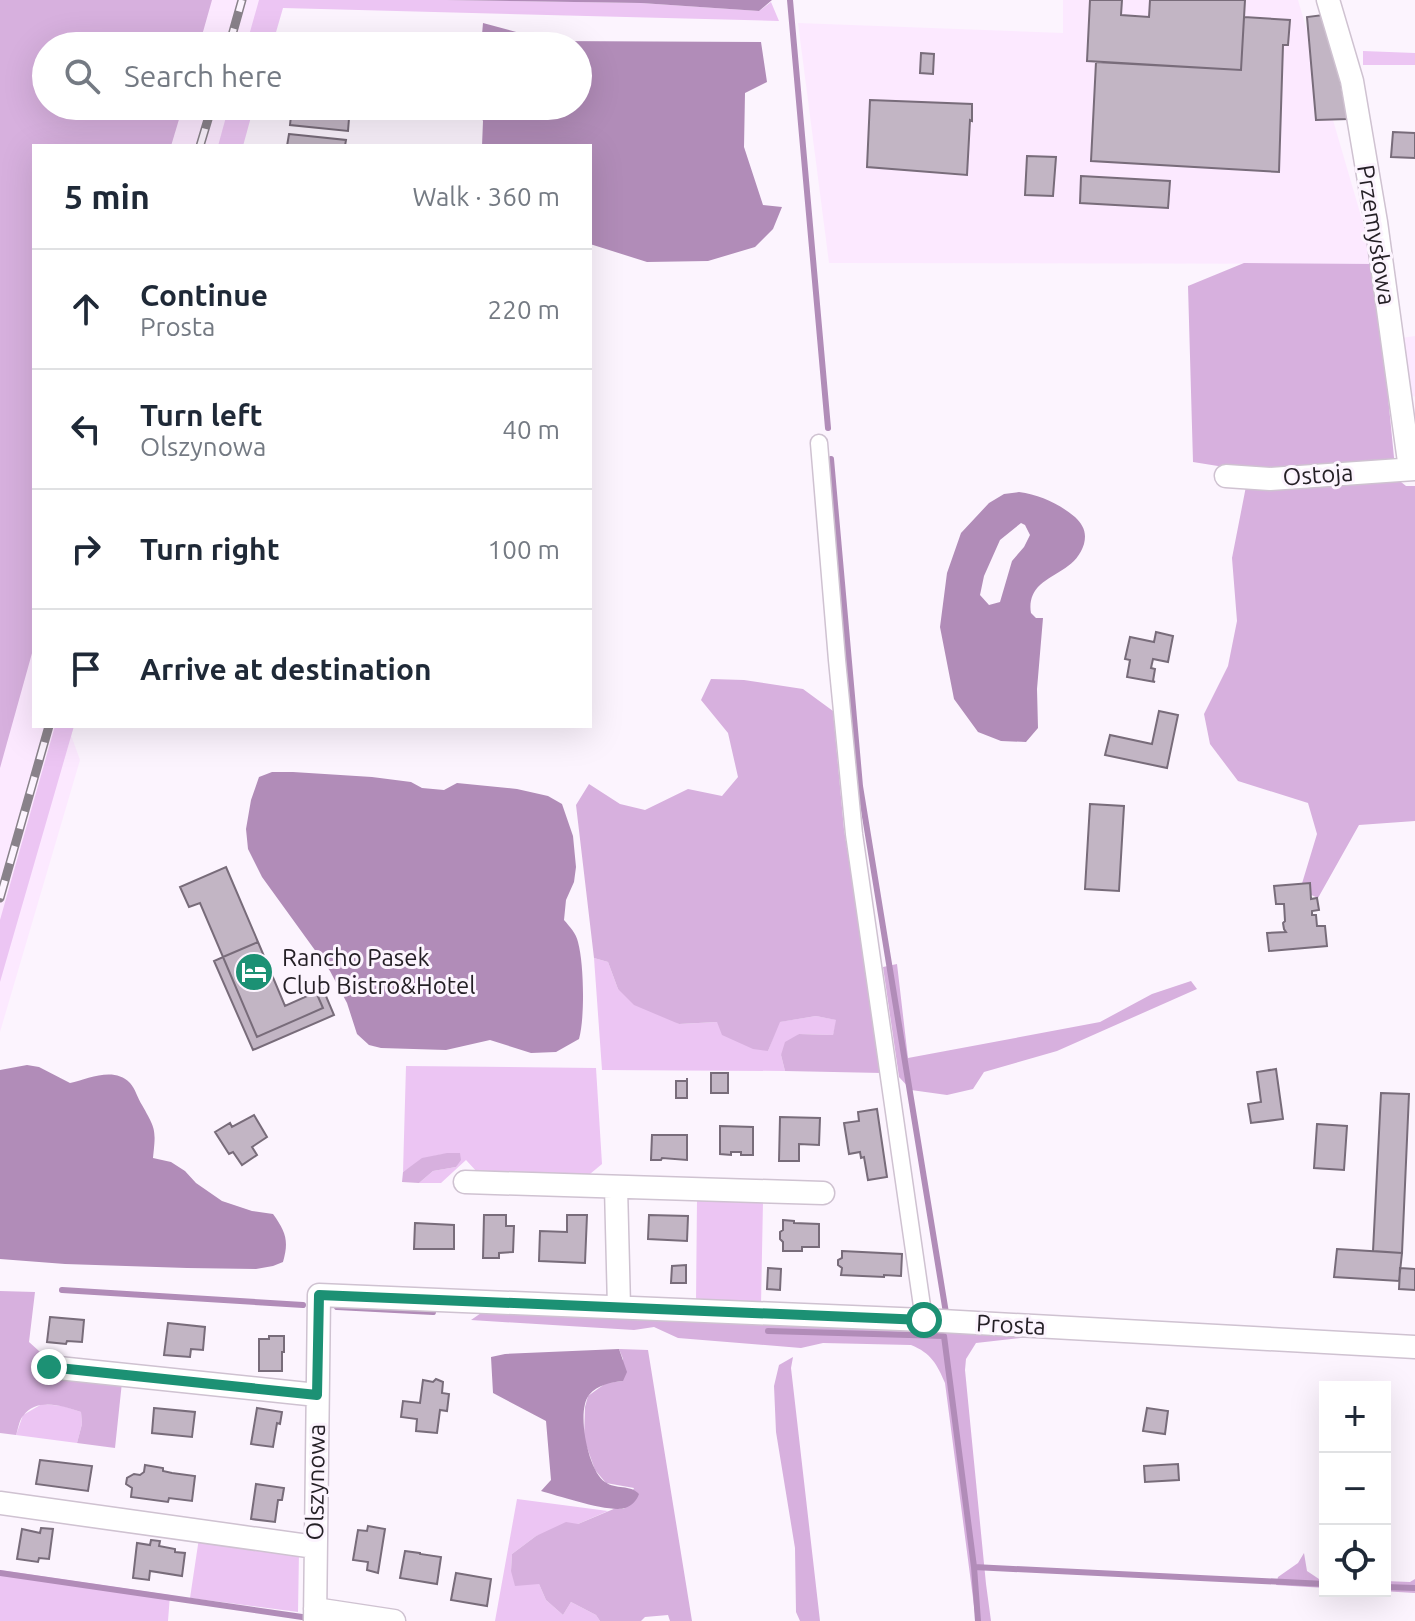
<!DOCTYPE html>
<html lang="en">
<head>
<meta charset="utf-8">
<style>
	body { margin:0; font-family:Ubuntu,sans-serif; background:#f6f6f7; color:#1f2937 }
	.controls { position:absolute; right:24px; bottom:24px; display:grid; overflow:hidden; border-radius:0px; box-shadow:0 8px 32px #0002 }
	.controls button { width:72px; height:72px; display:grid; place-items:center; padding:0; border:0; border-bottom:2px solid #e0e1e3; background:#fff; color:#1f2937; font:40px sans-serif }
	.stop { position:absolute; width:24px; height:24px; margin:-18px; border:6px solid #1c9174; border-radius:50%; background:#fff }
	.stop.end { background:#1c9174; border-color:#fff; box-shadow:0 2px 8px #0008 }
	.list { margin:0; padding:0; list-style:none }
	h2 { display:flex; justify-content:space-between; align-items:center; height:104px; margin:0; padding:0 32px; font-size:34px }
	h2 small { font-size:26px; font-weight:400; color:#747a83 }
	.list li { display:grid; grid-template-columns:52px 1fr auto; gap:24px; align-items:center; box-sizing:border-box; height:120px; padding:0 32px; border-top:2px solid #e0e1e3 }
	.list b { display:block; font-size:30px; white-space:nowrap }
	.list p { margin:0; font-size:26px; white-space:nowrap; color:#747a83 }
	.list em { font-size:26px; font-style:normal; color:#747a83 }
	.icon { flex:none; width:44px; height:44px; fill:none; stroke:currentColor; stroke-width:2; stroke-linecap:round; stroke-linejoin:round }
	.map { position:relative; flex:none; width:1415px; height:1621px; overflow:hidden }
	.search { position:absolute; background:#fff; box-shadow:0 8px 32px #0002; left:32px; top:32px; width:560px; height:88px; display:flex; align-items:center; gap:20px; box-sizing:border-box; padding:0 28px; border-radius:44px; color:#747a83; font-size:30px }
	.panel { position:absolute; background:#fff; box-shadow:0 8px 32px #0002; left:32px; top:144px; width:560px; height:584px; border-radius:0px }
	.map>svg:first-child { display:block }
	.built { fill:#fce9ff }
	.green { fill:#ecc5f3 }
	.forest { fill:#d7b0de }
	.water { fill:#b18cb8; fill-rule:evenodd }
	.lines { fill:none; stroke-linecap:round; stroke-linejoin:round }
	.stream { stroke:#b18cb8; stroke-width:6 }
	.building { fill:#c2b5c4; stroke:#786c7a; stroke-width:2 }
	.pedestrian-casing { stroke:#cfc2d1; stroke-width:19 }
	.minor-casing { stroke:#cfc2d1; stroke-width:25 }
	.pedestrian { stroke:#fff; stroke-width:16 }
	.minor { stroke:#fff; stroke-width:22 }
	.rail-casing { stroke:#89828a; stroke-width:9 }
	.rail { stroke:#fcf4fe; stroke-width:6; stroke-dasharray:18; stroke-linecap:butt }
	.route { stroke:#1c9174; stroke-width:10 }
	.labels { text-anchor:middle; stroke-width:6; stroke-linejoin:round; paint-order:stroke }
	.street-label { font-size:24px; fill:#241f25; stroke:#fcf4fe }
	.poi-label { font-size:24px; fill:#241f25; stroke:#fcf4fe; text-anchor:start }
</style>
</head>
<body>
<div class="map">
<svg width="1415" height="1621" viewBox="0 0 1415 1621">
	<rect width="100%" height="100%" fill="#fcf4fe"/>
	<path class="built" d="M209 0H287L283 5 271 46H196Z
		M1063 0H1298L1375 264 829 263 798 23 1063 33Z
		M179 106H253L242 146H168Z
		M1415 336V397L1412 395 1401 338Z
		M34 632V726H74L71 735 80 760 0 1032V738Z"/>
	<path class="green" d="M259 0H446L641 3 759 11 771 2 779 21 283 8 272 46H246Z
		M1363 51 1415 53V65H1363Z
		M229 106H254L243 146H218Z
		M55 726H74L0 982V920Z
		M594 958 608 962 618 989 679 1024 717 1022 768 1051 779 1022 816 1016 837 1020 833 1035 799 1034 781 1055 785 1071 602 1070Z
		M406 1066 596 1068 602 1164 590 1174 478 1173 466 1160 441 1183H419L433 1171 456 1167 460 1154C436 1152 422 1159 403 1172Z
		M697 1200 763 1201 761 1305 696 1302Z
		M42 1404 63 1406 81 1412 82 1424 77 1443 16 1435 23 1415Z
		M517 1499 608 1511 578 1524 536 1536 512 1554 511 1571 539 1584 546 1600 563 1615 571 1602 596 1615 600 1621H495Z
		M199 1538 299 1552 298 1612 190 1598Z
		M0 1570 170 1595 168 1621H0Z"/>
	<path class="forest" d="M0 0H212L199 46H46V106H183L171 146H34V646L0 768Z
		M1244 263 1375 264 1396 478 1406 486H1415V821L1359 825 1318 898 1300 890 1317 834 1308 803 1238 781 1210 744 1204 714 1228 666 1237 621 1232 558 1249 471 1193 462 1188 286Z
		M711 679 744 680 803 689 833 711 844 829 882 1073 785 1071 781 1055 785 1042 799 1034 833 1035 836 1020 816 1016 780 1022 768 1051 753 1049 722 1035 717 1022 679 1024 634 1005 618 989 608 962 594 958 576 805 589 784 620 804 645 810 688 789 722 796 738 777 728 733 701 700Z
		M897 964 908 1058 1100 1022 1152 994 1191 981 1197 989 1057 1051 984 1072 973 1089 947 1095 911 1090 899 1077 883 967Z
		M447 1153H460L461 1160 456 1167 433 1171 419 1183 402 1182 403 1172 422 1158Z
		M0 1291 35 1292 29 1342 49 1360 122 1382 115 1448 77 1443 82 1424 81 1412C63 1406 37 1397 23 1416 19 1420 18 1430 16 1435L0 1433Z
		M484 1311 1031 1331 1030 1337 976 1343 966 1359 965 1370 986 1584 991 1621H976L945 1383C937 1364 931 1353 911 1345L823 1343 801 1348 678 1338 654 1327 634 1330 471 1320Z
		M619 1349 648 1350 692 1621H670L668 1615 645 1617 641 1621H600L596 1615 571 1602 563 1615 546 1600 539 1584 515 1586 511 1571 512 1554 536 1536 566 1522 578 1524 616 1508 624 1509 634 1488 606 1483 595 1470 584 1439 585 1407 588 1396 606 1383 623 1381V1359Z
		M793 1357 791 1368 820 1621H800L796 1612 795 1548 776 1432 774 1386 779 1365Z
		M1304 1553 1307 1571 1319 1579H1325V1588L1276 1585 1278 1577 1298 1563Z
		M1415 1579V1593L1381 1591H1385V1581L1410 1582Z"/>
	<path class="water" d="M446 0H772L759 11 641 3Z
		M483 23 549 41 761 42 767 82 745 93 744 147 763 205 782 207 773 229 755 247 708 261 647 262 590 244V146H482L483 121 476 106H578V46H481Z
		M1019 492C1040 495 1058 503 1075 517 1083 525 1087 532 1084 544 1077 567 1056 571 1040 585 1032 592 1029 603 1031 613L1036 618H1043L1037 689 1038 728 1026 742 1001 741 978 732 954 699 940 627 947 573 961 533 989 503 1004 494ZM1021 523 1025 525 1030 535 1024 547 1012 561 1000 602 989 605 980 595 984 576 1000 540Z
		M272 772H293L372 777 411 782 422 788 444 790 457 783 517 789 548 796 562 804 573 836 576 867 574 882 566 900 564 920C570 927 576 933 578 942 584 964 585 1018 579 1039L556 1052 531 1053 490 1040 446 1050 381 1048 369 1045 357 1034 347 1003 330 971 262 877 248 849 246 829 251 800 259 777Z
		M27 1065 39 1067 70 1083C88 1079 114 1066 130 1083 135 1088 138 1099 142 1105 156 1130 156 1129 153 1158L171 1162 185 1171 196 1183 222 1201 252 1211 273 1214C286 1232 289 1241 283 1262L273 1266 256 1269 187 1268 65 1264 0 1259V1070Z
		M619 1349 627 1372 623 1381C611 1382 597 1385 589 1395 576 1411 588 1471 605 1482 616 1490 630 1484 639 1494 637 1500 632 1506 625 1508 610 1513 559 1496 541 1491L551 1480 546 1421 493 1393 491 1357 505 1354Z"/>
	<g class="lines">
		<path class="stream" d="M790 0 828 428
			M831 459 860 786 946 1313
			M62 1290 303 1305
			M337 1307 433 1312
			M768 1331 944 1336 974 1567
			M0 1573 309 1618
			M1385 1587 1415 1588
			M978 1621 974 1567 1325 1584"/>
	</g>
	<path class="building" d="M1090 0H1122L1121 15 1149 17 1150 0H1245L1241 70 1087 61Z
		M1323 15 1333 42 1348 119 1316 120 1307 17Z
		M1244 17 1290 20 1288 45H1283L1279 172 1091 161 1096 62 1241 70Z
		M921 53 934 54 933 74 920 73Z
		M870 100 972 104V121L970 120 967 175 867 167Z
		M292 106H350L348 131 290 125Z
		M1393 132 1415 133V158L1391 157Z
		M289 134 346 140 345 146H287Z
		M1027 156 1056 157 1053 196 1025 195Z
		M1081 176 1170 181 1168 208 1080 203Z
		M1156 632 1173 636 1168 662 1153 659 1151 668 1155 669 1153 681 1155 682 1127 677 1130 660 1125 659 1130 637 1154 642Z
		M1159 711 1178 715 1167 768 1105 755 1110 735 1152 744Z
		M1090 804 1124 806 1119 891 1085 889Z
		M226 867 258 942 223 957 200 903 189 907 180 887Z
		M1310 883 1311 899 1317 898 1319 910 1312 911V915H1316L1317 926H1325L1327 946 1269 951 1267 933 1286 932 1284 929 1283 923 1285 921 1284 904H1276L1274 886Z
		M258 942 285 1006 316 992 323 1008 257 1037 223 957Z
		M223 957 257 1037 323 1008 316 992 323 989 334 1015 253 1050 214 961Z
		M1276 1069 1283 1119 1251 1123 1248 1104 1261 1102 1257 1072Z
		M711 1073H728V1093H711Z
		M687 1078V1098H676V1081H687Z
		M1381 1093 1409 1094 1402 1253 1373 1251Z
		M877 1109 887 1177 868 1180 864 1157 861 1158 860 1152 849 1154 844 1123 859 1121 858 1112Z
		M254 1115 267 1137 252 1147 257 1155 242 1165 233 1152 229 1154 215 1132 230 1123 232 1127Z
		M780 1117 820 1118 819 1145 799 1144V1161H779Z
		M1317 1124 1347 1126 1344 1170 1314 1168Z
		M720 1126 753 1127V1155H741V1152H731V1155L720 1154Z
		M652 1135H687V1160L662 1158 661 1160H651Z
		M484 1215H506V1226H514L513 1252 499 1253V1258H483Z
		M567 1215H587L585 1263 539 1261 540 1231 567 1232Z
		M649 1215 688 1216 687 1241 648 1239Z
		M783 1220 794 1221V1223L819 1224V1247H802V1251H783V1242L780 1239V1232L783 1230Z
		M415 1223 454 1225V1249H414Z
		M1337 1249 1402 1253 1399 1281 1334 1277Z
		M842 1251 902 1254 901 1276 884 1275V1277L841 1275 842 1268 838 1265V1260L842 1258Z
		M686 1265V1283H671L672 1266Z
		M768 1268 781 1269 780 1290 767 1289Z
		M1400 1268 1415 1269V1290L1399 1289Z
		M50 1317 84 1320 82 1342 67 1341 66 1344 47 1342Z
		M168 1323 205 1327 203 1350 191 1349 190 1357 164 1355Z
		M269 1336H284V1352H282V1371H259V1339H269Z
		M436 1379 443 1382 442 1393 449 1394 447 1411 440 1410 437 1433 416 1431 417 1419 401 1417 403 1401 420 1403 423 1380 433 1382Z
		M154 1408 195 1412 192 1437 152 1433Z
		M257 1408 282 1412 280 1424 277 1423 273 1447 251 1444Z
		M1147 1408 1168 1411 1165 1434 1143 1431Z
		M40 1460 92 1466 88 1491 36 1484Z
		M1178 1464 1179 1480 1145 1482 1144 1466Z
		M145 1465 163 1468V1471L172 1473 195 1476 192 1501 169 1498 168 1502 131 1497 132 1488 126 1484 127 1478 134 1474 140 1475 144 1472Z
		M256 1484 284 1488 282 1500H278L275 1522 251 1519Z
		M368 1526 385 1529 378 1573 367 1570 368 1562 353 1560 358 1530 367 1531Z
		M41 1528 53 1529 49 1559 39 1558 38 1562 17 1559 22 1529 40 1533Z
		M151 1540 160 1541 159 1546 175 1549V1552L185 1553 182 1576 150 1571 149 1580 133 1578 137 1543 150 1545Z
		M405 1551 420 1553V1552V1554L441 1557 437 1584 400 1578Z
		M456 1573 491 1579 487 1606 451 1600Z"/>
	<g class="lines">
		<g class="pedestrian-casing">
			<path id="pedestrian" d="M819 443 837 660 854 834 924 1320"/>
		</g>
		<g class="minor-casing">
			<path id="minor" d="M1328 0 1352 81 1376 222 1410 469
				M1226 476 1270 479 1415 469
				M465 1182 823 1193
				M616 1187 619 1307
				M49 1367 317 1395
				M0 1503 315 1547
				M315 1609 394 1621
				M315 1621 319 1295 924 1320 1415 1347"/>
		</g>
		<use href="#pedestrian" class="pedestrian"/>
		<use href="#minor" class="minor"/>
		<g class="rail-casing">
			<path id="rail" d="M229 46 242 0
				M200 146 212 106
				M0 898 49 726"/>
		</g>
		<use href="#rail" class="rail"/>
	</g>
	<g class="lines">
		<path class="route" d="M49 1367 317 1395 319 1295 924 1320"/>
	</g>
	<defs>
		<g id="hotel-disc" transform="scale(2)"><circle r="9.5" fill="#1c9174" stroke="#fcf4fe"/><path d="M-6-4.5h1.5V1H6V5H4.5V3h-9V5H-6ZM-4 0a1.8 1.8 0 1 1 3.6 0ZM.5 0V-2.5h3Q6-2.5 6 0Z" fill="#fff"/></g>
	</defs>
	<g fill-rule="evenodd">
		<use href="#hotel-disc" x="254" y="972"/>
	</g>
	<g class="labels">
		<g class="street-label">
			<text transform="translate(1376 235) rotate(81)" y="8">Przemysłowa</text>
			<text transform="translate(1318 475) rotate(-4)" y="8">Ostoja</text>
			<text transform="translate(1011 1325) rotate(3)" y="8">Prosta</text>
			<text transform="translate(316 1482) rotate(-89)" y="8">Olszynowa</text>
		</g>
		<g class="poi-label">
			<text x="282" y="966">Rancho Pasek<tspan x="282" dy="28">Club Bistro&amp;Hotel</tspan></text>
		</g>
	</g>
</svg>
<div class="controls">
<button>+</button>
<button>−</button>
<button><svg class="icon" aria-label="locate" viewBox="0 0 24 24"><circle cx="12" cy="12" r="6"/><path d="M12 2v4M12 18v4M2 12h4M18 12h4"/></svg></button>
</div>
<div class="stop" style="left:924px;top:1320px"></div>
<div class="stop end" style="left:49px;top:1367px"></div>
<div class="search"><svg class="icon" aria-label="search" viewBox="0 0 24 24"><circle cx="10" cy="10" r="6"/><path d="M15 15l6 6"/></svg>Search here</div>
<section class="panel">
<h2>5 min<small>Walk · 360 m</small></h2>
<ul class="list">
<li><svg class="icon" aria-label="ahead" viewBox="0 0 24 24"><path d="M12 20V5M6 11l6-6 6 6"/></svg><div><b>Continue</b><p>Prosta</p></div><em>220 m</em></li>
<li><svg class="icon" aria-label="left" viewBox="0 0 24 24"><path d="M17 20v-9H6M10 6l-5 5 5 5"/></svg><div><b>Turn left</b><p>Olszynowa</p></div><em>40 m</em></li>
<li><svg class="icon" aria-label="right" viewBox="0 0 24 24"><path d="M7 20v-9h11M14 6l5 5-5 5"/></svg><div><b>Turn right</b></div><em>100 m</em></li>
<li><svg class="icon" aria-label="arrive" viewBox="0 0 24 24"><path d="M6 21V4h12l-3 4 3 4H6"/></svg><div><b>Arrive at destination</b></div></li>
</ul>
</section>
</div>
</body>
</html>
